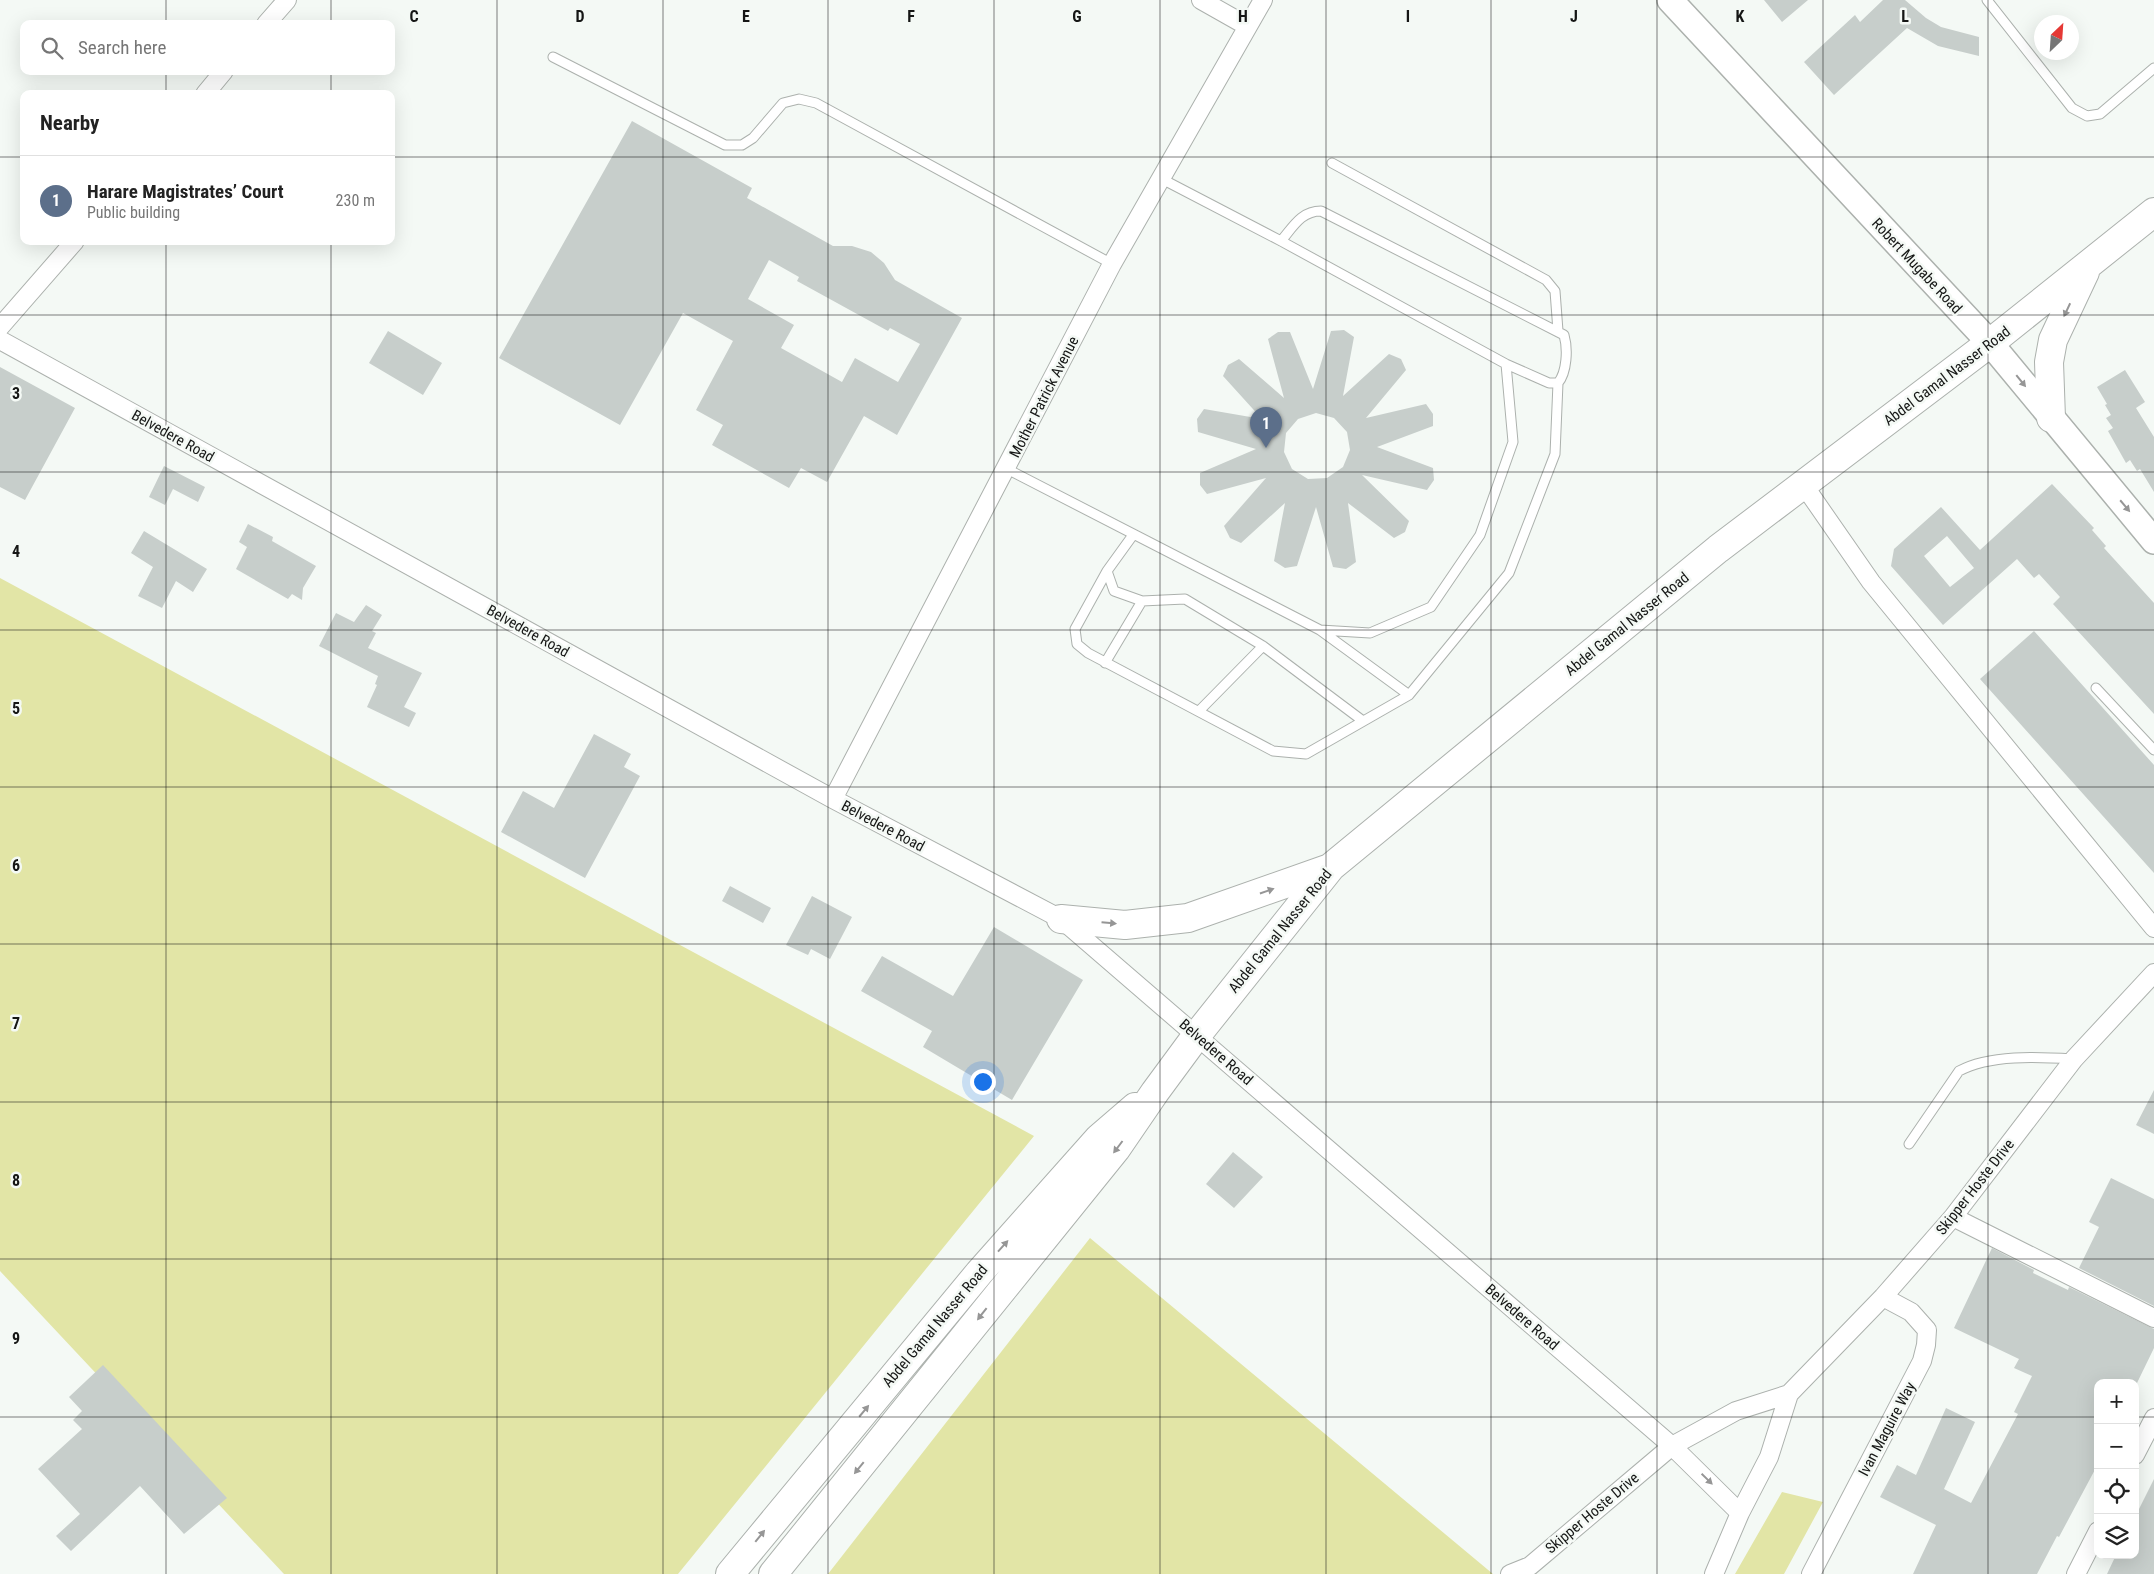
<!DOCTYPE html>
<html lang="en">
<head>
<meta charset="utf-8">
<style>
	body { margin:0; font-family:"Roboto Condensed",sans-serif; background:#f6f6f6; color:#222 }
	.controls { position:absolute; right:15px; bottom:15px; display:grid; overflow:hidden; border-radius:10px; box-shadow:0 5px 20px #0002 }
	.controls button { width:45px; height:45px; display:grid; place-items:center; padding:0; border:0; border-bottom:1px solid #e0e0e0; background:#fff; color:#222; font:25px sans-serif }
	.compass { position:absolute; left:2034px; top:15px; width:45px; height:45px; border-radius:50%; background:#fff; box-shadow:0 5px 20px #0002; rotate:25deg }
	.you { position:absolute; left:982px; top:1081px; width:18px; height:18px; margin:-12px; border:4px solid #fff; border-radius:50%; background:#1a73e8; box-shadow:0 0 0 8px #1a73e833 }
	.badge { display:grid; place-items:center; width:32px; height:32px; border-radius:50%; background:#286cbd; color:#fff; font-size:16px; font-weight:700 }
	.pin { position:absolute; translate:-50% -41px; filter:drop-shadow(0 1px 2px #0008) }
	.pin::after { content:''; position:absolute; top:26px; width:18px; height:15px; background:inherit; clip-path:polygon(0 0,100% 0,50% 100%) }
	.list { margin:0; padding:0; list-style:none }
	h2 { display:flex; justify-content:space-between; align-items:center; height:65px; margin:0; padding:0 20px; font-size:21px }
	h2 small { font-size:16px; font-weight:400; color:#767676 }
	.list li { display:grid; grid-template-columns:32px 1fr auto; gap:15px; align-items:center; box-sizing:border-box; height:90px; padding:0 20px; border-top:1px solid #e0e0e0 }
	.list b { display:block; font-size:19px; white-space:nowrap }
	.list p { margin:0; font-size:16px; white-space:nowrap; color:#767676 }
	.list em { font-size:16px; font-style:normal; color:#767676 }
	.icon { flex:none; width:28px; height:28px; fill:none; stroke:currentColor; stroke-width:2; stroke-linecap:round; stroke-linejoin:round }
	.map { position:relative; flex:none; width:2154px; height:1574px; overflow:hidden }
	.search { position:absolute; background:#fff; box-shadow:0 5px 20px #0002; left:20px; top:20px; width:375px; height:55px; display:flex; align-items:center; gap:12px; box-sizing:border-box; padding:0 18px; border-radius:10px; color:#767676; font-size:19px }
	.panel { position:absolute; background:#fff; box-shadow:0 5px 20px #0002; left:20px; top:90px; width:375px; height:155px; border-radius:10px }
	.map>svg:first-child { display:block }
	.green { fill:#e2e5a6 }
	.building { fill:#c7cecb; fill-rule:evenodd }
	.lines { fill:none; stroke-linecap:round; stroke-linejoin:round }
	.lane-casing { stroke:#acb1ad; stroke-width:11 }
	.street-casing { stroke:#acb1ad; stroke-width:20 }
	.secondary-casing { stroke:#acb1ad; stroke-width:28 }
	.highway-casing { stroke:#acb1ad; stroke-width:30 }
	.lane { stroke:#fff; stroke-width:9 }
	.street { stroke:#fff; stroke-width:18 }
	.secondary { stroke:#fff; stroke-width:25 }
	.highway { stroke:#fff; stroke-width:28 }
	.oneway { fill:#969696 }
	.grid { fill:none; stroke:#151615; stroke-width:1; stroke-opacity:0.55 }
	.labels { text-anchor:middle; stroke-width:5; stroke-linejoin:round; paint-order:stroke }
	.street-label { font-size:15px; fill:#151615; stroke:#f4f9f5 }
	.grid-label { font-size:16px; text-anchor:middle; font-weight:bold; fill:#151615; stroke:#f4f9f5; stroke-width:5; stroke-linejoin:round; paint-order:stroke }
</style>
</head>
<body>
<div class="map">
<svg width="2154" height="1574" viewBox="0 0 2154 1574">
	<rect width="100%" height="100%" fill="#f4f9f5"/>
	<path class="green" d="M0 578 1034 1136 678 1574H284L0 1271Z
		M1090 1238 1493 1574H828Z
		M1782 1492 1823 1502 1784 1574H1735Z"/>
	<path class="building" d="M1764 0H1808L1782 22Z
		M1883 0H1905L1926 18 1941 27 1979 37V56L1938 46 1907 28 1834 95 1804 62 1855 15 1860 22Z
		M632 121 752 188 747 198 833 246H852L871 252 884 263 895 280 962 318 897 435 864 416 827 482 801 468 789 488 712 445 723 425 696 410 733 341 683 313 620 425 499 358ZM769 260 799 277 797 281 888 331 890 328 920 344 898 382 855 358 842 382 781 348 794 325 748 299Z
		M1344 330 1354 337 1343 396 1389 354 1401 359 1406 370 1366 418 1426 404 1433 414V426L1377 447 1433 468 1434 480 1427 490 1362 475 1409 521 1405 532 1394 538 1348 503 1356 562 1346 569 1333 567 1316 507 1297 566 1285 568 1274 561 1285 503 1241 543 1230 538 1224 526 1266 478 1207 494 1200 485V473L1256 449 1198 432 1197 419 1204 409 1262 419 1223 376 1228 365 1239 359 1284 398 1268 339 1278 332H1290L1313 389 1331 331ZM1316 413 1334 418 1347 432 1350 450 1343 467 1327 478 1308 479 1292 469 1284 452 1286 433 1298 419Z
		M388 331 442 363 423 395 369 363Z
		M0 367 75 408 25 500 0 487Z
		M2125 370 2145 402 2136 408 2154 437V492L2140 469 2137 471 2130 460 2126 463 2108 431 2113 428 2106 418 2111 415 2105 405 2107 404 2097 387Z
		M164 466 205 487 198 502 173 489 165 505 149 497Z
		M2052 484 2094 528 2092 530 2106 546 2104 548 2154 603V714L2053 604 2060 597 2039 574 2034 578 2017 559 1943 625 1891 566 1894 549 1941 507 1980 550ZM1947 536 1974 568 1950 587 1924 556Z
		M248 524 273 537 272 541 316 566 303 588 302 600 292 594 288 599 236 569 247 547 239 542Z
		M144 531 207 569 193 592 176 581 162 608 138 596 153 567 131 553Z
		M366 605 382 615 372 631 376 633 368 648 422 673 404 707 416 713 409 727 367 707 377 685 375 684 378 676 319 646 336 613 354 622Z
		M2034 631 2154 765V873L1980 679Z
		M594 734 631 754 624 767 640 776 585 878 501 832 523 791 554 808Z
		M730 886 771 908 763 923 722 901Z
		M812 896 852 917 830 959 811 949 808 955 786 945Z
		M994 927 1083 980 1012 1100 923 1047 932 1031 861 991 882 956 953 996Z
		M2154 1090V1134L2136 1125Z
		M1233 1152 1263 1177 1234 1208 1206 1184Z
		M2111 1178 2154 1199V1306L2079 1268 2099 1227 2089 1222Z
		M1992 1248 2034 1270 2033 1273 2068 1290 2069 1287 2154 1329V1348L2137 1383H2098V1464L2059 1537 2057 1536 2037 1574H1913L1936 1525 1880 1497 1897 1465 1916 1475 1946 1408 1975 1422 1944 1489 1971 1503 2018 1414 2014 1412 2032 1376 2014 1368 2019 1359 1954 1328Z
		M103 1365 227 1498 184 1534 140 1486 71 1551 56 1536 80 1514 38 1469 82 1429 73 1420 82 1411 69 1397Z
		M2154 1479V1574H2107L2116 1555H2135V1517Z"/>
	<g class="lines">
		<g class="lane-casing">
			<path id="lane" d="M1987 0 2072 108 2087 116 2100 114 2154 68
				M553 57 725 145H742L753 138 783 103 799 99 816 103 1112 264
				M1332 163 1546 280 1555 291 1558 331
				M1281 241C1293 227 1301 211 1321 211L1564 335C1568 349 1567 372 1558 383H1549L1506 364
				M1007 469 1320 630 1370 633 1431 607 1480 535 1513 442 1506 364 1281 241 1160 178
				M1133 535 1107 571 1114 591 1142 601 1185 599 1263 646 1363 721
				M1107 571 1075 629 1077 644 1088 653 1273 751 1306 754 1409 695 1509 573 1555 454 1558 383
				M1320 630 1409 695
				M1105 663 1142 601
				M2096 688 2154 750
				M1199 711 1263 646
				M1909 1144 1959 1071C1990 1054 2039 1057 2074 1059"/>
		</g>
		<g class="street-casing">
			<path id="street" d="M1201 0 1247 26
				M266 24 287 0
				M205 94 224 71
				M0 327 75 241
				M0 340 833 799 1061 919 1672 1446 1740 1513 1714 1574
				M1803 484 1871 582 2154 928
				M833 799 1112 264 1263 0
				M1953 1217 2154 1318
				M2135 1455 2154 1418
				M1740 1513 1769 1457 1789 1394
				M1510 1574 1530 1566 1672 1446 1736 1411 1789 1394 1883 1297 1953 1217 2074 1059 2154 973
				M1811 1574 1922 1361 1926 1345 1927 1330 1911 1312 1883 1297
				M2076 1574 2098 1531"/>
		</g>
		<g class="secondary-casing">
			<path id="secondary" d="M1670 0 1990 343 2154 541"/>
		</g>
		<g class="highway-casing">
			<path id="highway" d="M2051 418 2049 362 2053 340 2085 272
				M1061 919 1125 925 1188 918 1330 868
				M730 1574 979 1273 1099 1138 1135 1107
				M773 1574 1116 1149 1155 1092 1197 1035 1331 867 1718 549 1990 343 2154 212"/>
		</g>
		<use href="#lane" class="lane"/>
		<use href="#street" class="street"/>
		<use href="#secondary" class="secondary"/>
		<use href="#highway" class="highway"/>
	</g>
	<defs><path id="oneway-solid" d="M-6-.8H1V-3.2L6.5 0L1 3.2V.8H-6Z" transform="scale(1.25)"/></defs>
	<g class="oneway">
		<use href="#oneway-solid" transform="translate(2067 310) rotate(115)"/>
		<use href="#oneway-solid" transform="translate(2021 381) rotate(51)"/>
		<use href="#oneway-solid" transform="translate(2125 506) rotate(50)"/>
		<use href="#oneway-solid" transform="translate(1267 891) rotate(-19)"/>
		<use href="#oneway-solid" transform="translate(1109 923) rotate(5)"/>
		<use href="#oneway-solid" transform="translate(1118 1147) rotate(127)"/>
		<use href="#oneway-solid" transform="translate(1003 1246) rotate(-48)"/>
		<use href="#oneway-solid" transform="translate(982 1314) rotate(128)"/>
		<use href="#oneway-solid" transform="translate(864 1411) rotate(-50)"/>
		<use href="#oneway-solid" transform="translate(859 1468) rotate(129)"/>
		<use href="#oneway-solid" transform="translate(1707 1479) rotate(44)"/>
		<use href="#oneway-solid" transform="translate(760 1536) rotate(-51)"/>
	</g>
	<path class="grid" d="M166 0V24M331 0V24M497 0V1574M663 0V1574M828 0V1574M994 0V1574M1160 0V1574M1326 0V1574M1491 0V1574M1657 0V1574M1823 0V1574M1988 0V1574M166 71V94M331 71V94M0 157H24M391 157H2154M166 241V1574M331 241V1574M0 315H2154M0 472H2154M0 630H2154M0 787H2154M0 944H2154M0 1102H2154M0 1259H2154M0 1417H2098M2135 1417H2154"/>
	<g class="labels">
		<g class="street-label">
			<text transform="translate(1917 266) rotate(47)" y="5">Robert Mugabe Road</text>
			<text transform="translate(1947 376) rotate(-37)" y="5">Abdel Gamal Nasser Road</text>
			<text transform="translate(1044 397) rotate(-63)" y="5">Mother Patrick Avenue</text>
			<text transform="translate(173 436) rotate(29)" y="5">Belvedere Road</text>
			<text transform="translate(1627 624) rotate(-39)" y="5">Abdel Gamal Nasser Road</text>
			<text transform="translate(528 631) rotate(29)" y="5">Belvedere Road</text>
			<text transform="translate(883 826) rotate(28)" y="5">Belvedere Road</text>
			<text transform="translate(1280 931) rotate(-51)" y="5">Abdel Gamal Nasser Road</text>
			<text transform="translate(1216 1052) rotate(41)" y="5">Belvedere Road</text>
			<text transform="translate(1975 1187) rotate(-52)" y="5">Skipper Hoste Drive</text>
			<text transform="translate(1522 1317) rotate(41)" y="5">Belvedere Road</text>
			<text transform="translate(935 1326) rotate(-50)" y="5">Abdel Gamal Nasser Road</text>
			<text transform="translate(1887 1429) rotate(-62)" y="5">Ivan Maguire Way</text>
			<text transform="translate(1592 1513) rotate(-40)" y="5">Skipper Hoste Drive</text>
		</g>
	</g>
	<g class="grid-label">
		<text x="414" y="22">C</text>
		<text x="580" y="22">D</text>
		<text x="746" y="22">E</text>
		<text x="911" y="22">F</text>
		<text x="1077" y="22">G</text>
		<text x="1243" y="22">H</text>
		<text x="1408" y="22">I</text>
		<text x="1574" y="22">J</text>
		<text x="1740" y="22">K</text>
		<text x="1905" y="22">L</text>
		<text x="16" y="399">3</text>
		<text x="16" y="557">4</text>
		<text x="16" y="714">5</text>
		<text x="16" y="871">6</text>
		<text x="16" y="1029">7</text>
		<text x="16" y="1186">8</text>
		<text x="16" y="1344">9</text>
	</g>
</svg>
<div class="controls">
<button>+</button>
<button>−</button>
<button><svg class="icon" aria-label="locate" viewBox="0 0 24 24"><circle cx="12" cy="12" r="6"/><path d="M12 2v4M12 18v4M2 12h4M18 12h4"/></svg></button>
<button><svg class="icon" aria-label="layers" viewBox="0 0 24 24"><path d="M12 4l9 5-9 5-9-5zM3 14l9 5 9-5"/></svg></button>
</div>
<svg class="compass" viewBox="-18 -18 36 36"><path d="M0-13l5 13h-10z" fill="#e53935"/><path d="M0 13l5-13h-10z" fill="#767676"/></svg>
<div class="you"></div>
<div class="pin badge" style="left:1266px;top:448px;background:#5c6f8a">1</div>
<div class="search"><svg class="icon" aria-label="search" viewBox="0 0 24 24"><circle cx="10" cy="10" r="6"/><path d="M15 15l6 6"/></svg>Search here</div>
<section class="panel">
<h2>Nearby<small></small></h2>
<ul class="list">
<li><span class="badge" style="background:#5c6f8a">1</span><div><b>Harare Magistrates’ Court</b><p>Public building</p></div><em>230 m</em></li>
</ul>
</section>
</div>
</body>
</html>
